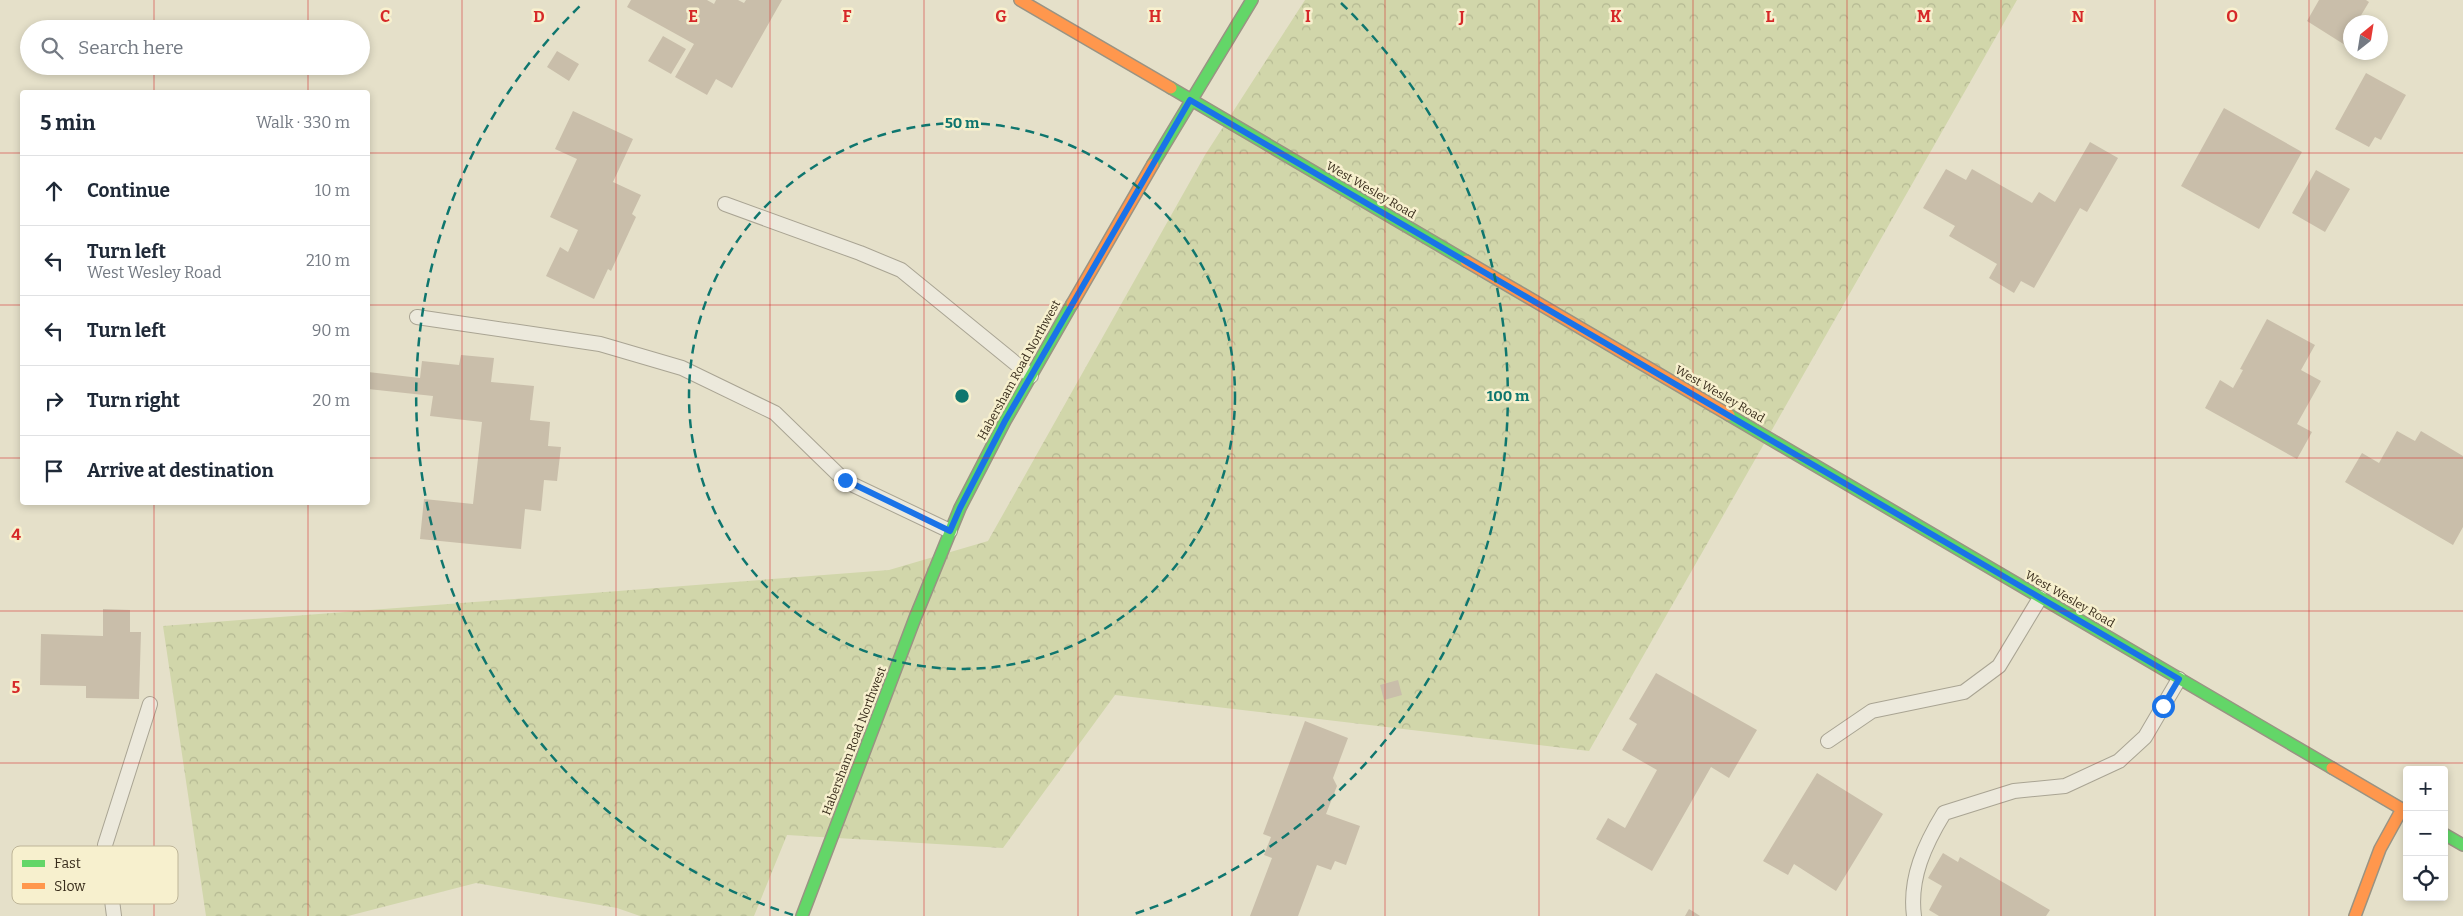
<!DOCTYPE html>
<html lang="en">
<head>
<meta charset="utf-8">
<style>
	body { margin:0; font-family:Bitter,serif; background:#f2f2f3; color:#1f2937 }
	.controls { position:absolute; right:15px; bottom:15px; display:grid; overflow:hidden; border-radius:5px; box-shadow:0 2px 8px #0003 }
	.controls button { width:45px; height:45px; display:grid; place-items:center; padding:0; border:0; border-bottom:1px solid #e0e1e3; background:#fff; color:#1f2937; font:25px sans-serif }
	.compass { position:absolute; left:2343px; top:15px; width:45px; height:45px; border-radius:50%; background:#fff; box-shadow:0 2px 8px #0003; rotate:30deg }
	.stop { position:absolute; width:15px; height:15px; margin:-11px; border:4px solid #1a73e8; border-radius:50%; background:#fff }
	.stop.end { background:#1a73e8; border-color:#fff; box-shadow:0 1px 5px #0008 }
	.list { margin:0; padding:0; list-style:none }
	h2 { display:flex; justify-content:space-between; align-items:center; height:65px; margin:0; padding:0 20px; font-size:21px }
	h2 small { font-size:16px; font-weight:400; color:#747a83 }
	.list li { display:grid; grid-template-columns:32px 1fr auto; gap:15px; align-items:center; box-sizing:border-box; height:70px; padding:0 20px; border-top:1px solid #e0e1e3 }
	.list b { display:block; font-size:19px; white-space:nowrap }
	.list p { margin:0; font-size:16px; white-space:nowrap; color:#747a83 }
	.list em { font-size:16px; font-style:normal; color:#747a83 }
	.icon { flex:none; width:28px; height:28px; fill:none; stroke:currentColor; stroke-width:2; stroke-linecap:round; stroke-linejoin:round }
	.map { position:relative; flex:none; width:2463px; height:916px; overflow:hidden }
	.search { position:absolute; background:#fff; box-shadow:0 2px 8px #0003; left:20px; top:20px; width:350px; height:55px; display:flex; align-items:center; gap:12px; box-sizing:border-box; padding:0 18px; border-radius:28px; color:#747a83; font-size:19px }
	.panel { position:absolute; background:#fff; box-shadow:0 2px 8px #0003; left:20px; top:90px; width:350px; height:415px; border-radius:5px }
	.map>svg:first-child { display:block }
	.park { fill:url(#park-crowns) }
	.building { fill:#c9beaa }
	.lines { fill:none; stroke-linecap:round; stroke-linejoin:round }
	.lane-casing { stroke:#a9a493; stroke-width:16 }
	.fast-casing { stroke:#999383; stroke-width:14 }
	.slow-casing { stroke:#999383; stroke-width:14 }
	.lane { stroke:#ece9dc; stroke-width:14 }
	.fast { stroke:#63d668; stroke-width:11 }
	.slow { stroke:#ff974d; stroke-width:11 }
	.route { stroke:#1a73e8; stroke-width:6 }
	.grid { fill:none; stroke:#d62828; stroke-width:1; stroke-opacity:0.55 }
	.ring { fill:none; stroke:#0f766e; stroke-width:2.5; stroke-dasharray:9 6 }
	.labels { text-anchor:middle; stroke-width:5; stroke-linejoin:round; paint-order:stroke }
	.street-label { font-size:12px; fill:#382c1b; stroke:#f7f0ce }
	.key { fill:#f7f0ce; stroke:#beb598; stroke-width:1 }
	.key-label { font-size:14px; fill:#382c1b }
	.grid-label { font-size:16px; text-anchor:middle; font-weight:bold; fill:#d62828; stroke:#f7f0ce; stroke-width:5; stroke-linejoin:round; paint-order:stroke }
	.centre { fill:#0f766e; stroke:#f7f0ce; stroke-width:2.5 }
	.ring-label { font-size:15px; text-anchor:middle; font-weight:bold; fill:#0f766e; stroke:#f7f0ce; stroke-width:5; stroke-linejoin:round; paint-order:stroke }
</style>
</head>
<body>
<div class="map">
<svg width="2463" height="916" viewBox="0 0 2463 916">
	<defs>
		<pattern id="park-crowns" width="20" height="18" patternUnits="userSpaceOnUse" patternTransform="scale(1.25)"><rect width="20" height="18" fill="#d1d6aa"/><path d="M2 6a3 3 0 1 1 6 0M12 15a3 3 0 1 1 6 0" fill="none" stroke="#b4b892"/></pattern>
	</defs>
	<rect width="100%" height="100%" fill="#e5e0c9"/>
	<path class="park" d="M1305 0H2017L1589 751 1115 695 1003 848 787 835 754 916H640L617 908 476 883 348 916H206L163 626 889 570 988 541 1205 155Z"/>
	<path class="building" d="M631 0H707L714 4 716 0H738L744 3 746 0H782L732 88 716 79 707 95 675 77 694 44 627 7Z
		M2319 0H2366L2369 2 2357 22H2350V35L2345 45 2307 21Z
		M663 36 686 49 671 74 648 61Z
		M557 51 579 64 569 81 547 67Z
		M2366 73 2406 95 2381 140 2375 137 2369 147 2335 129Z
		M2224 108 2302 152 2259 229 2181 186Z
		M573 111 633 139 613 182 641 195 632 214 636 217 611 271 608 269 594 299 546 276 560 247 568 252 578 230 550 217 577 159 555 149Z
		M2090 142 2118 158 2087 212 2080 208 2034 288 2021 281 2014 293 1989 278 1997 264 1949 236 1955 226 1923 208 1946 169 1966 180 1972 169 2032 203 2039 192 2055 202Z
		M2316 170 2350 189 2325 232 2292 213Z
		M2267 319 2315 345 2301 370 2321 381 2297 424 2312 432 2297 459 2205 408 2220 380 2233 388 2243 370 2240 369Z
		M461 355 494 358 491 382 534 386 530 420 550 422 548 446 561 447 557 481 544 480 541 511 525 509 521 549 420 539 424 499 473 504 482 422 430 416 433 396 368 389V372L420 378 422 361 459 365Z
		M2397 431 2415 441 2421 431 2463 456V527L2453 545 2345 482 2362 453 2379 463Z
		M103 609 130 610V632H141L139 699 86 698V686L40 685 41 634 103 636Z
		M1656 673 1757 730 1729 778 1711 767 1652 871 1596 839 1608 818 1625 828 1657 770 1622 750 1637 724 1629 719Z
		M1398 680 1402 695 1384 700 1380 685Z
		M1305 721 1348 738 1333 778 1337 786 1326 814 1360 826 1346 865 1335 861 1331 870 1317 865 1298 916H1250L1272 858 1264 855 1271 837 1263 834Z
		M1817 773 1883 814 1836 891 1794 864 1788 875 1763 861Z
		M1943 853 1958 862 1960 857 2050 910 2046 916H1939L1929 910 1942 886 1928 878Z
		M1689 909 1694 912 1700 916H1685Z"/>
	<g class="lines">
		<g class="lane-casing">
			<path id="lane" d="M725 204 860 253 901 270 1031 376
				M417 317 600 344 682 368 775 413 845 481 950 531
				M1828 741 1872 711 1964 692 1999 666 2040 598
				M114 916 105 845 150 704
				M1914 916C1909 878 1925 844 1944 813L2014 791 2065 786 2119 761 2145 737 2179 679"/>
		</g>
		<g class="fast-casing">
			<path id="fast" d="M1171 88 1466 261
				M1153 164 1252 0
				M1729 415 2332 768
				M2444 834 2463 845
				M802 916 915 618 960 508 1005 421 1072 304"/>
		</g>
		<g class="slow-casing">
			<path id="slow" d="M1020 0 1171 88
				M1466 261 1729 415
				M1072 304 1153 164
				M2332 768 2407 812
				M2355 916 2380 849 2402 809"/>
		</g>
		<use href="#lane" class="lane"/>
		<use href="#fast" class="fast"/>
		<use href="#slow" class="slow"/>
	</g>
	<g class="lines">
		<path class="route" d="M845 480 950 531 960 508 1005 421 1190 100 2179 679 2163 706"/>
	</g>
	<path class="grid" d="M154 0V29M308 0V29M462 0V916M616 0V916M770 0V916M924 0V916M1078 0V916M1232 0V916M1385 0V916M1539 0V916M1693 0V916M1847 0V916M2001 0V916M2155 0V916M2309 0V916M154 66V92M308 66V92M0 153H22M368 153H2463M0 305H22M368 305H2463M0 458H22M368 458H2463M154 502V916M308 502V916M0 611H2463M0 763H2463"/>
	<g class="ring">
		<circle cx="962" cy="396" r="273"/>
		<path d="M793 915A546 546 0 0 1 583 3M1341 3A546 546 0 0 1 1131 915"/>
	</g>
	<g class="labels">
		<g class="street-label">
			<text transform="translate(1371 190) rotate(30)" y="4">West Wesley Road</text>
			<text transform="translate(1019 370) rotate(-61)" y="4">Habersham Road Northwest</text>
			<text transform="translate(1720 394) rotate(30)" y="4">West Wesley Road</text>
			<text transform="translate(2070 599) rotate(30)" y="4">West Wesley Road</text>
			<text transform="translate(854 741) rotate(-69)" y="4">Habersham Road Northwest</text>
		</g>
	</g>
	<rect x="12" y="846" width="166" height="58" rx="8" class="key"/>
	<rect x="22" y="860" width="23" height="7" fill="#63d668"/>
	<rect x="22" y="883" width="23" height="6" fill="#ff974d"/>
	<g class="key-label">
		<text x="54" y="868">Fast</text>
		<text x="54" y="891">Slow</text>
	</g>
	<g class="grid-label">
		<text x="385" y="22">C</text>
		<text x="539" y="22">D</text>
		<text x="693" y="22">E</text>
		<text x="847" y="22">F</text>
		<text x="1001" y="22">G</text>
		<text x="1155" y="22">H</text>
		<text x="1308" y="22">I</text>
		<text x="1462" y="22">J</text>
		<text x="1616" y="22">K</text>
		<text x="1770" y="22">L</text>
		<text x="1924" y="22">M</text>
		<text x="2078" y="22">N</text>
		<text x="2232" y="22">O</text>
		<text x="16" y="540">4</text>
		<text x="16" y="693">5</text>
	</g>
	<circle cx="962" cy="396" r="8" class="centre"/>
	<g class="ring-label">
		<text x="962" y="128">50 m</text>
		<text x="1508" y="401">100 m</text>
	</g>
</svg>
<div class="controls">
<button>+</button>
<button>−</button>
<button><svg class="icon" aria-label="locate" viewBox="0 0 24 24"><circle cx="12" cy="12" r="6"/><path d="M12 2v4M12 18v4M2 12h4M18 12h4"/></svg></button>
</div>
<svg class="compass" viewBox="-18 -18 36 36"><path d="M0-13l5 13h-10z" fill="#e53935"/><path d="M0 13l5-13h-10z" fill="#747a83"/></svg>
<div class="stop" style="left:2163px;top:706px"></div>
<div class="stop end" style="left:845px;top:480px"></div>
<div class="search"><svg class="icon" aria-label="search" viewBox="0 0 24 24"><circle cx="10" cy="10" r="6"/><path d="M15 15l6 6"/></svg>Search here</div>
<section class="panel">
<h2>5 min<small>Walk · 330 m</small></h2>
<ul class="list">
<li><svg class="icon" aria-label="ahead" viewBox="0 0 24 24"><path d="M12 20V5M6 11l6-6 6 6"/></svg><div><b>Continue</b></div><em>10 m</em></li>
<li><svg class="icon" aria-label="left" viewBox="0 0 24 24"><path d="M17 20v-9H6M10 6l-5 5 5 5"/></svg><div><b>Turn left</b><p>West Wesley Road</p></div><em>210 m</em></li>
<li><svg class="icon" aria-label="left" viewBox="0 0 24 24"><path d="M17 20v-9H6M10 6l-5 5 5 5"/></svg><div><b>Turn left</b></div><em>90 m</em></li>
<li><svg class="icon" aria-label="right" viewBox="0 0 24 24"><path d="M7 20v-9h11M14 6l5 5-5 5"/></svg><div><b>Turn right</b></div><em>20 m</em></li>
<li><svg class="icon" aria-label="arrive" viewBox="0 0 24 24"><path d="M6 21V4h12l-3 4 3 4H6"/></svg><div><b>Arrive at destination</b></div></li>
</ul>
</section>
</div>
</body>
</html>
